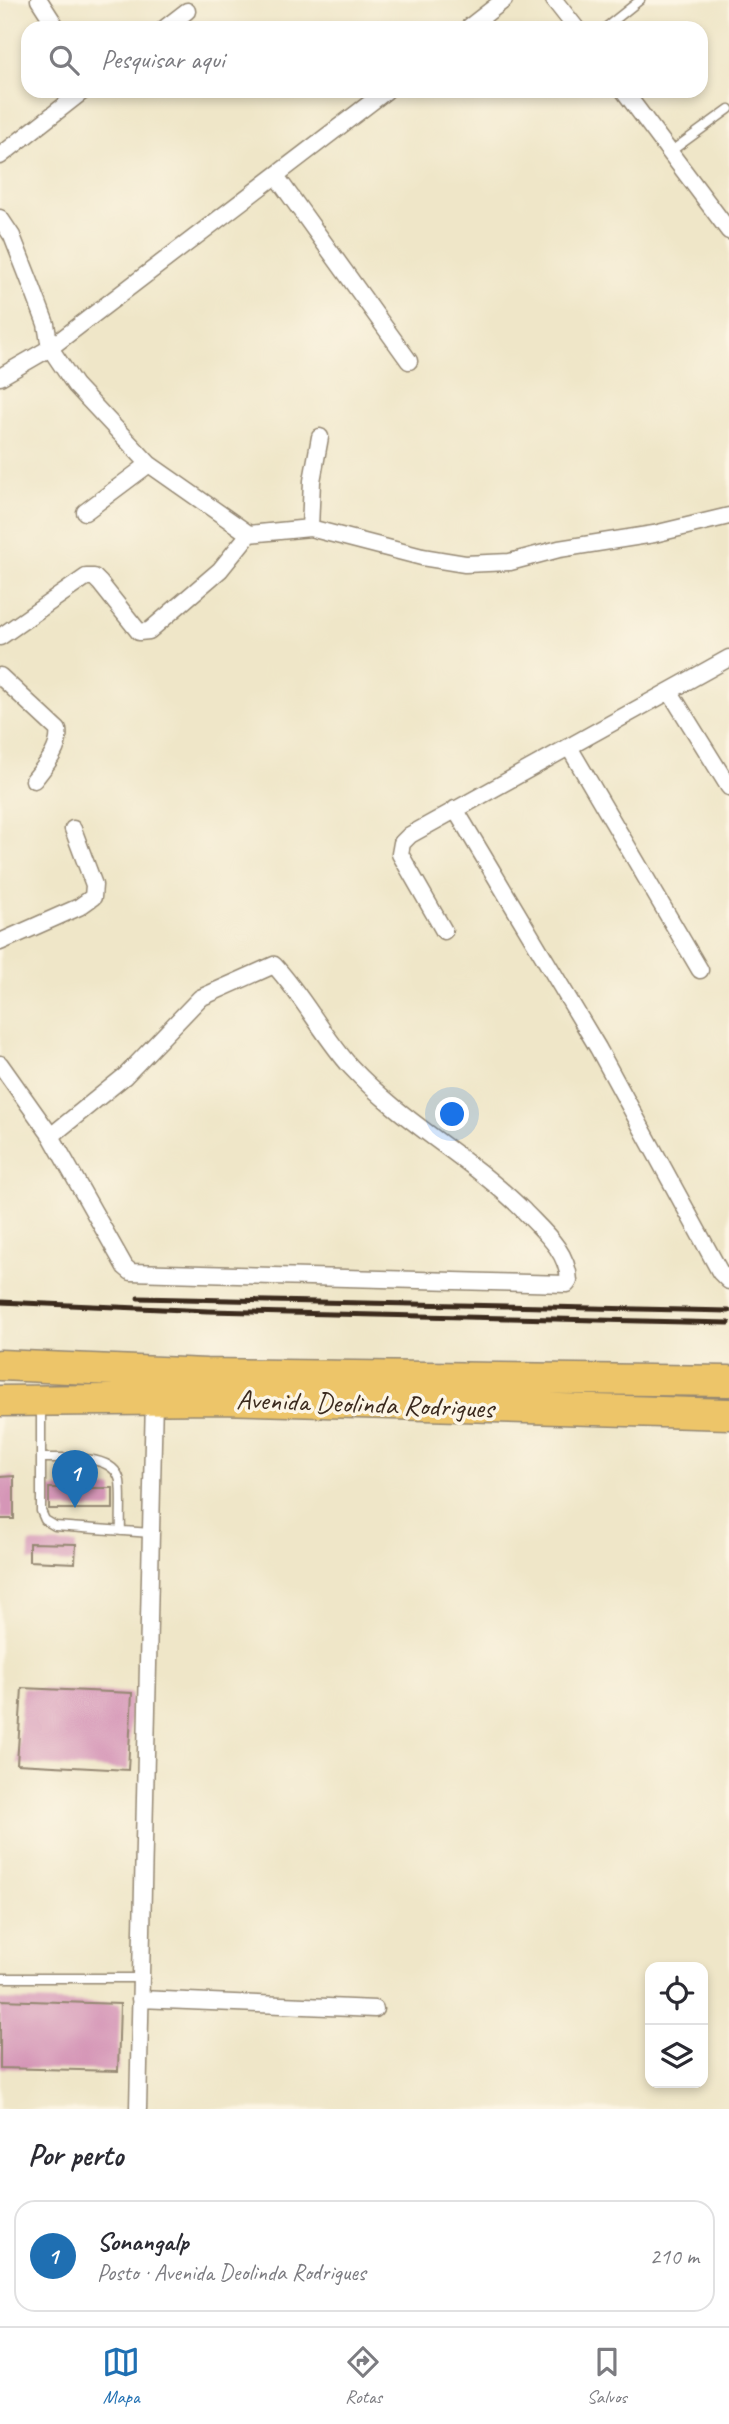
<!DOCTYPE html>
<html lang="pt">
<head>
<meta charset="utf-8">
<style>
	body { margin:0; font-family:Caveat,sans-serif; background:#f7f7f7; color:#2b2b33 }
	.controls { position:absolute; right:21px; bottom:21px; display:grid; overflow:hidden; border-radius:14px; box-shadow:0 4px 10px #0003 }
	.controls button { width:63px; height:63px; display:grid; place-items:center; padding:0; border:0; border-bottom:2px solid #e1e1e2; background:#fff; color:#2b2b33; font:35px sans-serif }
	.you { position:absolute; left:453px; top:1115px; width:24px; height:24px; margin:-18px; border:5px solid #fff; border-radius:50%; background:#1a73e8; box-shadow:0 0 0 10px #1a73e833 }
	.badge { display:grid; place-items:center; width:46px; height:46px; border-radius:50%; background:#1f6fb2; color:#fff; font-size:23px; font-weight:700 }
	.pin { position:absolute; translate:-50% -58px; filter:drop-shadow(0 2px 4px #0008) }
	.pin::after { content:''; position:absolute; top:37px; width:24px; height:21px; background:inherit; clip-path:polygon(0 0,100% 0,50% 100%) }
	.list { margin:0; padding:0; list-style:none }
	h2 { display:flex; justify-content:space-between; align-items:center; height:91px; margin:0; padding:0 28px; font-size:30px }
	h2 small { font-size:23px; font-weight:400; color:#7c7c81 }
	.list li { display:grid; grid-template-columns:46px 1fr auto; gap:21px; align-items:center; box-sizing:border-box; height:112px; margin:0 14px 14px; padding:0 14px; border:2px solid #e1e1e2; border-radius:21px }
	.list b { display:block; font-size:26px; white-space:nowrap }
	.list p { margin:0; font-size:23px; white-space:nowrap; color:#7c7c81 }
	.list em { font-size:23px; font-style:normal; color:#7c7c81 }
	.icon { flex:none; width:38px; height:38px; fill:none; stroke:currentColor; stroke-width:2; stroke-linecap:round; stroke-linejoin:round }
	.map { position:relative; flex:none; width:729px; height:2109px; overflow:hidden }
	.search { position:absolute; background:#fff; box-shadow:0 4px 10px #0003; left:21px; right:21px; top:21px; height:77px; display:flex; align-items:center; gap:18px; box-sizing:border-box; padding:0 24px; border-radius:21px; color:#7c7c81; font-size:26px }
	.sheet { height:217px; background:#fff }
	nav { display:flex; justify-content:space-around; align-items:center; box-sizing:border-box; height:98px; border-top:2px solid #e1e1e2; background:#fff; font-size:19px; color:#7c7c81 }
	nav a { display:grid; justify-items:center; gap:4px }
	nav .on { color:#1f6fb2 }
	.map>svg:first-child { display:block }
	.building { fill:#d596b7 }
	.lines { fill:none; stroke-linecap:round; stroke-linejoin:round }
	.lane-casing { stroke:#958873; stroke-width:11 }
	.street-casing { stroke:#958873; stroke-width:19 }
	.highway-casing { stroke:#958873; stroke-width:33 }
	.lane { stroke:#fff; stroke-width:8 }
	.street { stroke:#fff; stroke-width:16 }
	.highway { stroke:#edc569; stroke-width:30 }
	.rail { stroke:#3b2a1e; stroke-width:5 }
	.labels { text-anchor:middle; stroke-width:7; stroke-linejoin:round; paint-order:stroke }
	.street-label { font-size:28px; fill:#3b2a1e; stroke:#fcf5e5 }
</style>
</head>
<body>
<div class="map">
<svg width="729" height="2109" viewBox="0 0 729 2109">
	<rect width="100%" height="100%" fill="#fcf5e5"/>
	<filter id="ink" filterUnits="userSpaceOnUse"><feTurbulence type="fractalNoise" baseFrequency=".0143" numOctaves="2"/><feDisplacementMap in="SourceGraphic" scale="14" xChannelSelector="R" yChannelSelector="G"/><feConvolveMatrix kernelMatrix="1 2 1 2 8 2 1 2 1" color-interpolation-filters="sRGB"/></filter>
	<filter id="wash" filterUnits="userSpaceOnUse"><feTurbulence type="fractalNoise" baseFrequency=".00686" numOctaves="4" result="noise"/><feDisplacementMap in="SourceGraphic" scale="28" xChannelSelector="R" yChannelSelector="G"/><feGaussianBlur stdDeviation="1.57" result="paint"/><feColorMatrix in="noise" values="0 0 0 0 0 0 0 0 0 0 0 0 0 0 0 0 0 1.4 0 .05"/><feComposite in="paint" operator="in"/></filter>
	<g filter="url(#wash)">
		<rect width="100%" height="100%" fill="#efe6c8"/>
		<g id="blocks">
			<path class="building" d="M14 1476V1519H0V1477Z
				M49 1488H113V1509H49Z
				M29 1543 76 1544 75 1563 29 1561Z
				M22 1688 132 1693 128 1770 17 1764Z
				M0 2000 120 2004 118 2071 0 2068Z"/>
		</g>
	</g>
	<g filter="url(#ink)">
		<use href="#blocks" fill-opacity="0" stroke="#958873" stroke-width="2"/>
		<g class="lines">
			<g class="lane-casing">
				<path id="lane" d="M605 28 640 0
					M670 152 729 109
					M41 1407V1511L45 1520 55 1526 151 1533
					M41 1458C63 1459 114 1452 120 1481 122 1496 120 1515 121 1531
					M0 1978H140"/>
			</g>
			<g class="street-casing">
				<path id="street" d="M39 0 57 28
					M554 0 576 28
					M165 28 187 11
					M468 28 504 0
					M624 91 729 231
					M0 156 83 91
					M276 176 409 361
					M0 218 12 236 32 287 46 324 50 348 75 385 149 464 249 534
					M0 377 50 348 386 91
					M85 512 149 464
					M310 528 312 481 320 437
					M0 637 86 577H94L100 583 139 632 149 631 220 570 249 534 310 528 422 557 465 564 510 562 559 549 654 534 729 516
					M0 676 58 730C61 749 45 766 34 780
					M670 692 729 787
					M569 747 700 970
					M455 809 598 1048 720 1272 729 1281
					M444 931 400 854 402 843 410 835 729 658
					M0 942 79 907 93 897 94 885 73 829
					M0 1064 51 1136 125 1267 131 1272 567 1284 569 1281C568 1251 543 1231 524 1211 471 1158 403 1123 351 1067 323 1036 303 996 274 965L200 998 125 1076 51 1136
					M140 1999 375 2009
					M138 2109 154 1398"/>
			</g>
			<g class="highway-casing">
				<path id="highway" d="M0 1365 206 1374 729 1381
					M0 1401 220 1399 729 1414"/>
			</g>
			<use href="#lane" class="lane"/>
			<use href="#street" class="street"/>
			<use href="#highway" class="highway"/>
			<path class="rail" d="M138 1298 729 1311
				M0 1302 208 1311 729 1323"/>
		</g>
	</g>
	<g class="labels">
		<g class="street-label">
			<text transform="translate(365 1403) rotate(2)" y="10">Avenida Deolinda Rodrigues</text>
		</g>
	</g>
</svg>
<div class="controls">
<button><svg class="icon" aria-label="locate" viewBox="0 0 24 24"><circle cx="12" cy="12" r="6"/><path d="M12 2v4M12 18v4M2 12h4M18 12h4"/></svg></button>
<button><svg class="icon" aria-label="layers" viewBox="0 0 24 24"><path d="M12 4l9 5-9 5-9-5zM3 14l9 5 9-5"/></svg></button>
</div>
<div class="you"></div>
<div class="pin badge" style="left:75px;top:1508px">1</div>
<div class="search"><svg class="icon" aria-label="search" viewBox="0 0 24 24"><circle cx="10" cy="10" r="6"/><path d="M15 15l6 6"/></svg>Pesquisar aqui</div>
</div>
<section class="sheet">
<h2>Por perto<small></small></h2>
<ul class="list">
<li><span class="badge">1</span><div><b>Sonangalp</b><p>Posto · Avenida Deolinda Rodrigues</p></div><em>210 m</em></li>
</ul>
</section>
<nav>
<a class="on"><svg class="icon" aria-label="map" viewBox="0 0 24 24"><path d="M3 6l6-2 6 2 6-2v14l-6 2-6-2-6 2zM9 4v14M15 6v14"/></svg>Mapa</a>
<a><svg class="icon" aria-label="directions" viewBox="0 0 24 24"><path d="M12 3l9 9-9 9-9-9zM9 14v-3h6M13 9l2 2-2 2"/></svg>Rotas</a>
<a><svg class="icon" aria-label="saved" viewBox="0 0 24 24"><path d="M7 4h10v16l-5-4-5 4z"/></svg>Salvos</a>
</nav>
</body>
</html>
